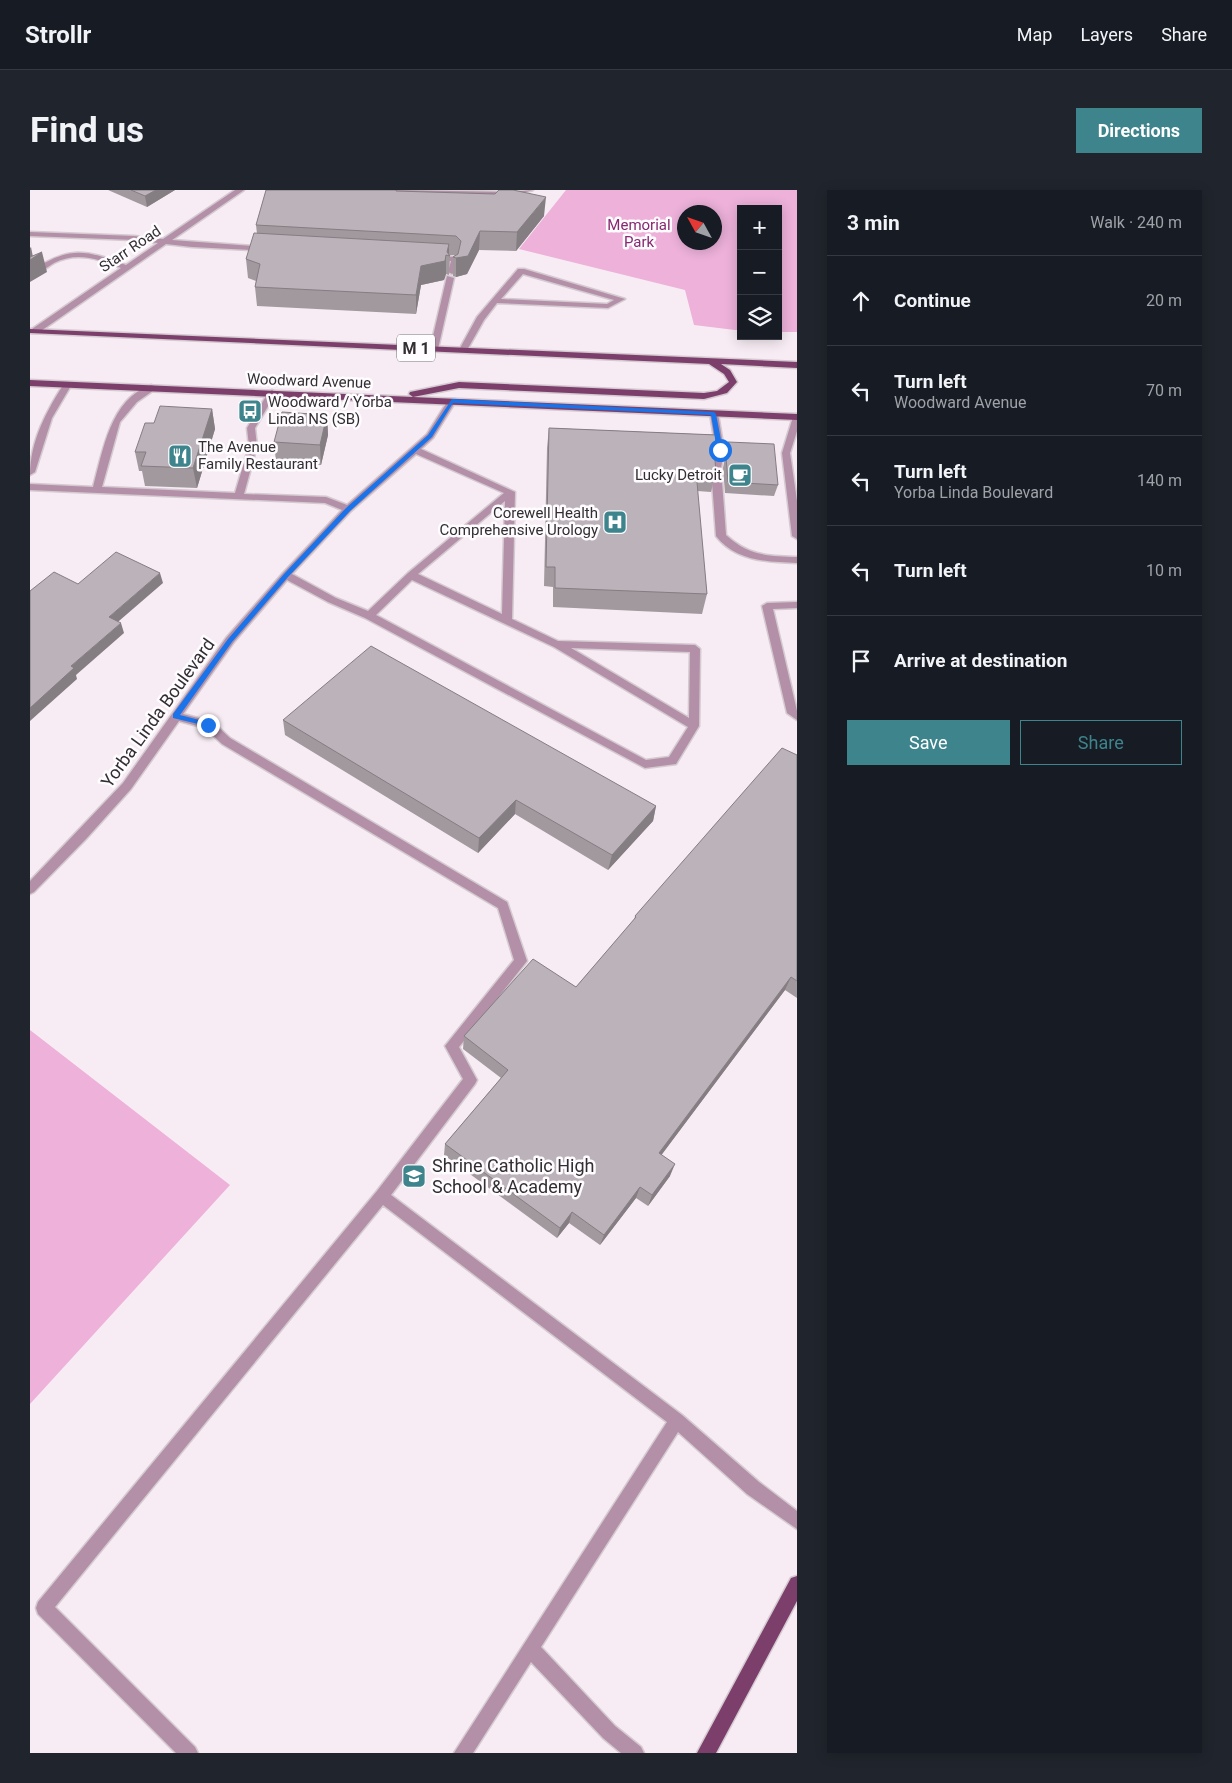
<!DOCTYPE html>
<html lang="en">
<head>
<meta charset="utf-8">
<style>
	body { margin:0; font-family:Roboto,sans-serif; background:#20242c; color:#f1f3f6 }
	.controls { position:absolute; right:15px; top:15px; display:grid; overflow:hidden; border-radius:0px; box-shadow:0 2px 12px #0003 }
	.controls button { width:45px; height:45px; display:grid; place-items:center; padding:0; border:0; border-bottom:1px solid #363941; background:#171b24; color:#f1f3f6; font:25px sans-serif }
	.compass { position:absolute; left:647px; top:15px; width:45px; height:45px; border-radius:50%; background:#171b24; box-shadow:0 2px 12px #0003; rotate:310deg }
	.stop { position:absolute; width:15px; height:15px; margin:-11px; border:4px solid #1a73e8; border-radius:50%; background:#fff }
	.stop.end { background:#1a73e8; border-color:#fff; box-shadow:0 1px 5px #0008 }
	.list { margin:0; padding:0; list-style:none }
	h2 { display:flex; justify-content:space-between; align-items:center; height:65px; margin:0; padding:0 20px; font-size:21px }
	h2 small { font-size:16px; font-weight:400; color:#9ea1a6 }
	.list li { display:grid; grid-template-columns:32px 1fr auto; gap:15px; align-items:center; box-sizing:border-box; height:90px; padding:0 20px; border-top:1px solid #363941 }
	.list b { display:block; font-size:19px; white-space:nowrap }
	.list p { margin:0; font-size:16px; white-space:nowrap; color:#9ea1a6 }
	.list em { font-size:16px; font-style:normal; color:#9ea1a6 }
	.actions { display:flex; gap:10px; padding:15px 20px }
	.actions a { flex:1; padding:11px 0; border:1px solid #3d848c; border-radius:0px; text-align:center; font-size:18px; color:#3d848c }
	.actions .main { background:#3d848c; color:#fff }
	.icon { flex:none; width:28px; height:28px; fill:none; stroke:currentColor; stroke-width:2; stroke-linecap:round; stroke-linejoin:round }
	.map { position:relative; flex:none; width:767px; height:1563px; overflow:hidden; border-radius:0px }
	header { display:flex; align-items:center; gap:30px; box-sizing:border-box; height:70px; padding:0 25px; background:#171b24; border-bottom:1px solid #363941 }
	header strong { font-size:24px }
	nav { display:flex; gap:28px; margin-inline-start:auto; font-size:18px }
	.intro { display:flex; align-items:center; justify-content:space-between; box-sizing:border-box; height:120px; padding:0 30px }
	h1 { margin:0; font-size:35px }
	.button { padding:12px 22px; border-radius:0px; background:#3d848c; color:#fff; font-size:18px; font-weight:700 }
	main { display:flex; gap:30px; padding:0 30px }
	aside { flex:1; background:#171b24; border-radius:0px; box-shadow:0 2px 12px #0003 }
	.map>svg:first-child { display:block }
	.green { fill:#edb1da; fill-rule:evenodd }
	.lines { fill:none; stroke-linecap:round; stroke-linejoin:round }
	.minor-casing { stroke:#d4cad0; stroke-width:3 }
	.major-casing { stroke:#d4cad0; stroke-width:3 }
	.minor { fill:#b390a8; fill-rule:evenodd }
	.major { fill:#7c3f6c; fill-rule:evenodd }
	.wall { fill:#a2999f }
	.shaded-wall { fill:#847d82 }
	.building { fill:#bcb2b9; stroke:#847d82 }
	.route { fill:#1a73e8 }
	.labels { text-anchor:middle; stroke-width:5; stroke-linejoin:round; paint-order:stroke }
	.far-park-label { font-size:15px; fill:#862971; stroke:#fefcfe }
	.far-street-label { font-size:15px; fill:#322e31; stroke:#fefcfe }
	.far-poi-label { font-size:15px; fill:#322e31; stroke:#fefcfe; text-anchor:start }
	.shield { fill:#fefcfe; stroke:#6f6c6e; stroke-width:1 }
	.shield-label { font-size:16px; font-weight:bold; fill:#322e31 }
	.street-label { font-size:18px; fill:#322e31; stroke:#fefcfe }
	.poi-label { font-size:18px; fill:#322e31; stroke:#fefcfe; text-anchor:start }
</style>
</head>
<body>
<header>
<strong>Strollr</strong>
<nav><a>Map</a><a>Layers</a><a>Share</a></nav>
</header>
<div class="intro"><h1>Find us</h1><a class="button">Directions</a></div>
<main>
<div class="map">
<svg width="767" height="1563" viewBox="0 0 767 1563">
	<rect width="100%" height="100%" fill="#f7ecf3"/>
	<path class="green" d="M536 0H767V142H748V19H711V140H705L664 135 655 100 489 59ZM654 22H684V52H654Z
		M0 840 200 995 0 1214Z"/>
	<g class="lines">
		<g class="minor-casing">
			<path id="minor" d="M205 0H214L142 50 237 57 241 59 240 61 162 57 136 54 8 143H2V139L91 78C69 69 47 61 24 73 16 78 8 84 0 87V82C39 56 54 59 96 75L128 53 104 50 0 46V42L104 46 133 49Z
				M363 0 482 2 503 0 482 6 367 2Z
				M401 66 428 67 426 82 422 84 418 82 421 71 404 70 400 68Z
				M488 79H494L595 109 578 118 467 113 454 130 436 162H430L429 160 447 127ZM493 84 584 110 577 114 471 109Z
				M417 86 424 88 408 159 404 161 400 159Z
				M35 192 42 194 22 228 5 282 0 285C0 251 17 220 35 192Z
				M121 195 124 196V200L107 212 90 232 72 297 205 303 219 256 217 238 238 203 242 200 246 203 225 238 227 256 214 304 296 307 317 315 397 244 419 209H425L426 211 403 248 391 259 485 302 482 429 528 451 665 455 670 459 669 536 646 574 615 578 335 428 298 412 257 390 204 452 153 524 183 532 200 548 477 712 497 771 429 857 447 890 445 894 361 1005 652 1225 729 1292 767 1321V1339L717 1304 648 1242 511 1457 585 1536 611 1557 614 1563H591L573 1548 501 1472 443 1563H424L637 1232 353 1015 25 1417 165 1557 168 1563H146L8 1424 6 1418 8 1412 347 1001 433 889 415 856 484 770 468 718 192 554 175 538 149 531 101 599 56 649 4 702 0 704V691L93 593 196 448 253 383 312 320 295 313 0 300V294L63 297C73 261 80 209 121 195ZM386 264 474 303 378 383 338 421 306 408 262 384 321 321ZM475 311 472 424 388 384ZM382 390 524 457 658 537 639 567 616 570 346 425ZM541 458 660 462 659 528Z
				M684 221 688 224 694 260 691 278 696 345C719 366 737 366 767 367V373C738 372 705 371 686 346L681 278 686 260 680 224Z
				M767 224V241L760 263 767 311V349L762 346 752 263 763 227Z
				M767 412V418L743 419 767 521V530L757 523 732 416 737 413Z"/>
		</g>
		<g class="major-casing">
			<path id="major" d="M0 139 767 172V178L691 174 700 180 707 192 697 203 674 209 429 198 383 207 379 204 380 202 429 192 674 203 687 201 699 192 694 184 679 174 0 143Z
				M0 190 767 224V230L0 196Z
				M767 1386V1411L686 1563H667L761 1388Z"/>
		</g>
		<use href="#minor" class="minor"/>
		<use href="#major" class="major"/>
	</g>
	<path class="wall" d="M78 0H145L117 17Z
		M366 1 514 26 486 61 449 60 437 84 426 87 423 86V67L425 65H419L420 66 419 85 416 84 414 90 391 95 386 124 227 116 225 97 226 91 218 88 216 69 227 44 226 35Z
		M182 219 185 239 167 298 115 296 112 281H109L105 262 124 233Z
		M297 225 298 245 291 275 246 272 244 252Z
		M519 238 687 245 684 260 686 282 681 302 667 301 677 404 672 424 523 417V397L514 396 517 258Z
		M698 252 748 295 744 306 695 303 693 278Z
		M253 530 626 616 623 631 578 680 485 624 448 663 255 545Z
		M767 565V808L755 800 631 965 640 986 618 1016 606 1008 570 1055 539 1033 527 1048 414 965 415 954 471 888 433 859 434 846 546 797 604 730 605 726Z"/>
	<path class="shaded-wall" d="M126 0H145L117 17 115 6Z
		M516 7 514 26 486 61 487 42Z
		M450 41 449 60 437 84 426 87V68Z
		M419 54V66L417 62Z
		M1 57 3 67 12 62 17 82 0 92V58Z
		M416 65V84L414 90 391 95 386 124V105L391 76Z
		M182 219 185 239 167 298 163 278Z
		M297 225 298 245 291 275 290 255Z
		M130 383 133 393 82 437 79 427Z
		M91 433 94 443 46 485 47 489 0 531V518L41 476Z
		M486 610 485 624 448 663 449 648Z
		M626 616 623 631 578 680 582 665Z
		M761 787 755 800 624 975 629 963Z
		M645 974 640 986 618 1016 622 1005Z
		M610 997 606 1008 570 1055 574 1045Z
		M542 1022 539 1033 527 1048 530 1038Z"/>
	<path class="building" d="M101 0H126L115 6Z
		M236 0H366V1L465 4 469 0H483L516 7 487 42 450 41 438 66 426 68 423 67 428 64 431 51 426 46 226 35Z
		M224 43 419 54 417 62 420 66 416 65 415 71 391 76 386 105 225 97 230 74 216 69Z
		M12 62 0 70V67Z
		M130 216 182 219 163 278 111 276 116 262H105L115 233H124Z
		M252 222 297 225 290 255 244 252Z
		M519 238 687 245 684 258 686 282 666 281 677 404 525 398V377H516Z
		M698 252 744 254 748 295 698 292 696 267Z
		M86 362 130 383 79 427 91 433 41 476 44 478 0 518V401L24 382 48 394Z
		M341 456 626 616 582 665 486 610 449 648 253 530Z
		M752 558 767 565V791L761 787 629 963 645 974 622 1005 610 997 574 1045 542 1022 530 1038 415 954 478 880 434 846 503 769 546 797 606 727 605 726Z"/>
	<path class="route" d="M422 209 684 222 686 224 693 260 690 262 687 260 681 225 423 213 402 247 320 321 258 387 202 452 150 525 181 533V537L143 528V524L198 449 254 384 316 318 398 245Z"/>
	<defs>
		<g id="bus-square" transform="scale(1.25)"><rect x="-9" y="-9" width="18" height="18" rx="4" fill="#3d848c" stroke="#fefcfe"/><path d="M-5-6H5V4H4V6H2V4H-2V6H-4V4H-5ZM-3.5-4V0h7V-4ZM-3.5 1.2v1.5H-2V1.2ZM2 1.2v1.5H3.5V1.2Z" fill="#fff"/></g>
		<g id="restaurant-square" transform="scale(1.25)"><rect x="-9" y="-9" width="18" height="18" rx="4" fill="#3d848c" stroke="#fefcfe"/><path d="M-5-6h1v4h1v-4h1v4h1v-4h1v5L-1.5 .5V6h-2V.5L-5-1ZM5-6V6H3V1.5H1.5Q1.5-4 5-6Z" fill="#fff"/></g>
		<g id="cafe-square" transform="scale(1.25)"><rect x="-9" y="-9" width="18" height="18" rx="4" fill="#3d848c" stroke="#fefcfe"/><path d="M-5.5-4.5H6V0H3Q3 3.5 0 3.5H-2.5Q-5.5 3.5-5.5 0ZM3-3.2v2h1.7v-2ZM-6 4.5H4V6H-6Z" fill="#fff"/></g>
		<g id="hospital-square" transform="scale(1.25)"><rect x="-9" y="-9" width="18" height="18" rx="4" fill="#3d848c" stroke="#fefcfe"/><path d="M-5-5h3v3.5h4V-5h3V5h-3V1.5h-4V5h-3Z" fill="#fff"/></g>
		<g id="school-square" transform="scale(1.25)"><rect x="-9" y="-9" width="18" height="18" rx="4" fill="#3d848c" stroke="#fefcfe"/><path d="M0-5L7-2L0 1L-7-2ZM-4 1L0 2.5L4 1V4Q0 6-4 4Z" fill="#fff"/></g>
	</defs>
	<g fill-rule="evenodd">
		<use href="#bus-square" x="220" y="221"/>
		<use href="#restaurant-square" x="150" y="266"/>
		<use href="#cafe-square" x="710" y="285"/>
		<use href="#hospital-square" x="585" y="332"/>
		<use href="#school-square" x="384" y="986"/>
	</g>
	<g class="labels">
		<g class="far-park-label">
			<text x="609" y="40">Memorial<tspan x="609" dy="17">Park</tspan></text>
		</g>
		<g class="far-street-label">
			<text transform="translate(100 59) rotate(-34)" y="5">Starr Road</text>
			<text transform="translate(279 191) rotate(2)" y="5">Woodward Avenue</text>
		</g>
		<g class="far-poi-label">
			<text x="238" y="217">Woodward / Yorba<tspan x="238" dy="17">Linda NS (SB)</tspan></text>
			<text x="168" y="262">The Avenue<tspan x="168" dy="17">Family Restaurant</tspan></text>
			<text x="692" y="290" text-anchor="end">Lucky Detroit</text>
			<text x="568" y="328" text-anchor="end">Corewell Health<tspan x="568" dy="17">Comprehensive Urology</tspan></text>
		</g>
		<rect class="shield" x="367" y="144.5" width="38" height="27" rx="4"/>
		<g class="shield-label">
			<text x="386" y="164">M 1</text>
		</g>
		<g class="street-label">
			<text transform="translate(128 523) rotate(-54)" y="6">Yorba Linda Boulevard</text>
		</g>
		<g class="poi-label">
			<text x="402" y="982">Shrine Catholic High<tspan x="402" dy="21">School &amp; Academy</tspan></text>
		</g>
	</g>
</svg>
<div class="controls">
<button>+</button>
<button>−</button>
<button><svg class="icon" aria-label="layers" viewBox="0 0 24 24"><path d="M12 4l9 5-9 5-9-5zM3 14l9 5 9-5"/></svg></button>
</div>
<svg class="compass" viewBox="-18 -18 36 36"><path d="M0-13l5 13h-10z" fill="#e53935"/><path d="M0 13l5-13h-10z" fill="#9ea1a6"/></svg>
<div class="stop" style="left:690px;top:260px"></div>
<div class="stop end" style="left:178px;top:535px"></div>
</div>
<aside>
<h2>3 min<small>Walk · 240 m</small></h2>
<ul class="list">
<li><svg class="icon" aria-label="ahead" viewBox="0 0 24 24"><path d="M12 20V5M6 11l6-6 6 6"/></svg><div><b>Continue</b></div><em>20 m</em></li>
<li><svg class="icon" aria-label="left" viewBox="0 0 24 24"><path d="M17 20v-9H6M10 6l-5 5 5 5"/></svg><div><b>Turn left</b><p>Woodward Avenue</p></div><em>70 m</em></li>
<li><svg class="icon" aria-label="left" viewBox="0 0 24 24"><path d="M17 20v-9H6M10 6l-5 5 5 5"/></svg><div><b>Turn left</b><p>Yorba Linda Boulevard</p></div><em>140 m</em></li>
<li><svg class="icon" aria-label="left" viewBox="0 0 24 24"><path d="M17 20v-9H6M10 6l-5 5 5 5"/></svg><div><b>Turn left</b></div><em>10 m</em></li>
<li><svg class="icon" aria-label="arrive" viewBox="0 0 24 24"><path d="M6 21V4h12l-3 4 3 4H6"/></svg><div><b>Arrive at destination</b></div></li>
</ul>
<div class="actions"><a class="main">Save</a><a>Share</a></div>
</aside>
</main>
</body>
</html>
